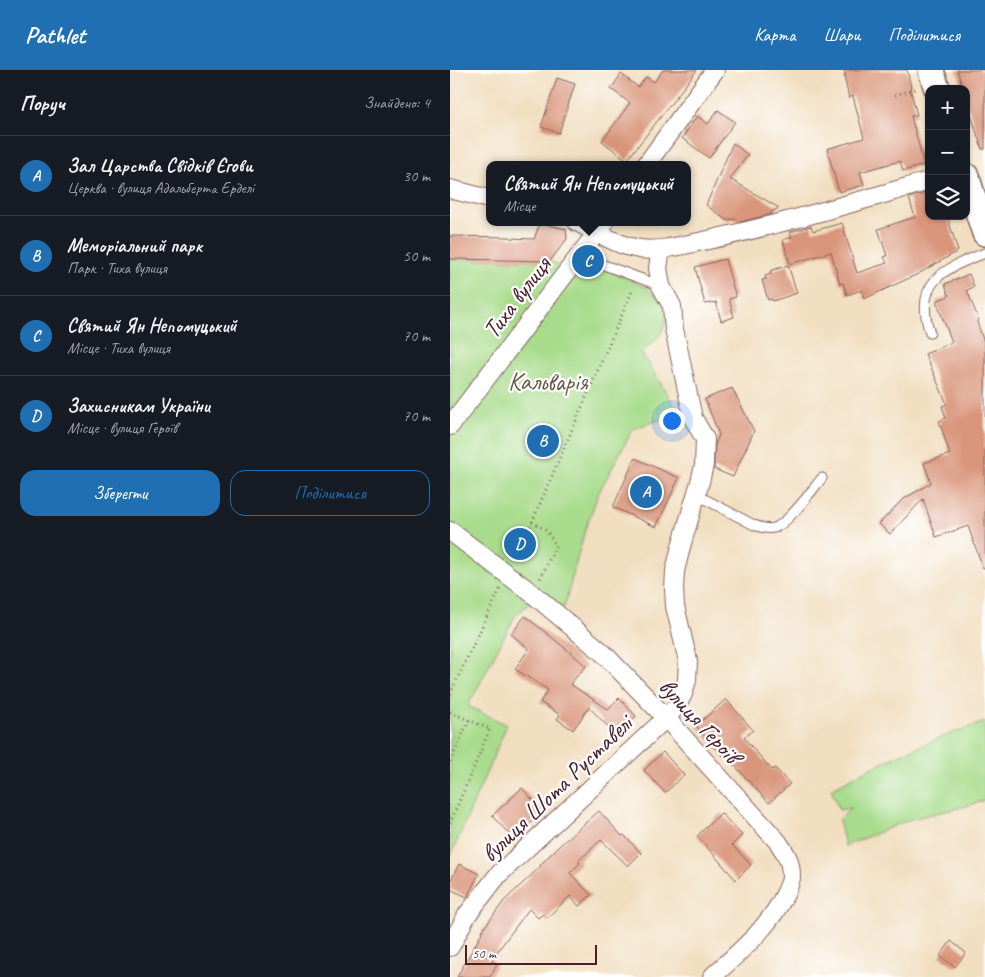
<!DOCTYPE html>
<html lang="uk">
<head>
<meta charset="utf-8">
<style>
	body { margin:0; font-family:Caveat,sans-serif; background:#20242c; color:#f1f3f6 }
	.controls { position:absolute; right:15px; top:15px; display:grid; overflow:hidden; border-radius:10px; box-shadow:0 1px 4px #0004 }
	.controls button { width:45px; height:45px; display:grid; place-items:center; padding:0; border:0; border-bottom:1px solid #363941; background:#171b24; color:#f1f3f6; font:25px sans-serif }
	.scale { position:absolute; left:15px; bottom:12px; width:132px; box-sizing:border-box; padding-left:5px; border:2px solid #4a1f2b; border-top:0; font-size:14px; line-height:18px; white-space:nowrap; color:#4a1f2b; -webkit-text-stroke:4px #fff; paint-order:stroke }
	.you { position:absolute; left:221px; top:350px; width:18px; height:18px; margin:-12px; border:4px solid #fff; border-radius:50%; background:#1a73e8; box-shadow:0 0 0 8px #1a73e833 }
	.badge { display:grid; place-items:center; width:32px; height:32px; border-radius:50%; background:#1f6fb2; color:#fff; font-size:16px; font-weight:700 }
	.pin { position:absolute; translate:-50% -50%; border:2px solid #fff; box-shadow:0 1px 5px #0006 }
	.popup { position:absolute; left:36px; top:91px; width:205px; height:65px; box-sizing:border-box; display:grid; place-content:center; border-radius:10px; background:#171b24; filter:drop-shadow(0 1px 4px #0005); font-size:16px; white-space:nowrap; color:#9ea1a6 }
	.popup b { font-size:19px; color:#f1f3f6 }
	.popup::after { content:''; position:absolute; left:50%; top:100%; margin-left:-10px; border:10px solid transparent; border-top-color:#171b24 }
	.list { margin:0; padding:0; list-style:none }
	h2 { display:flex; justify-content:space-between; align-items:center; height:65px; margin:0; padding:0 20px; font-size:21px }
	h2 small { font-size:16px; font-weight:400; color:#9ea1a6 }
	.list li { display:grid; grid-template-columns:32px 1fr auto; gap:15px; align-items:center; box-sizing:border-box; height:80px; padding:0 20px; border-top:1px solid #363941 }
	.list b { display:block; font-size:19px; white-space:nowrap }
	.list p { margin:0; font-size:16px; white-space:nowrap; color:#9ea1a6 }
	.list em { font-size:16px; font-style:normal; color:#9ea1a6 }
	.actions { display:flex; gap:10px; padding:15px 20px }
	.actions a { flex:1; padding:11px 0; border:1px solid #1f6fb2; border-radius:15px; text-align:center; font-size:18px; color:#1f6fb2 }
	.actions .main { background:#1f6fb2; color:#fff }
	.icon { flex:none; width:28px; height:28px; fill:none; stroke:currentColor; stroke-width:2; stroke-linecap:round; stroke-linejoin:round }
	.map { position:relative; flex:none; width:535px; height:907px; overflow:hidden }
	header { display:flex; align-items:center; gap:30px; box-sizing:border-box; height:70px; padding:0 25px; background:#1f6fb2; color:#fff }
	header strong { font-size:24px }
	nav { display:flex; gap:28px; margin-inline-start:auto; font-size:18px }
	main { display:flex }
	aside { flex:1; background:#171b24 }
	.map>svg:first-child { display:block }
	.green { fill:#a8db8b; stroke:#797d5b }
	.building { fill:#d9957a }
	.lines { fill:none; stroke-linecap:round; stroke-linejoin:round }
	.service-casing { stroke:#84625f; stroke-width:11 }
	.minor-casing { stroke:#84625f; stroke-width:20 }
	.secondary-casing { stroke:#84625f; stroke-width:28 }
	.path { stroke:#84625f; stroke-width:3; stroke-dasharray:1 4; stroke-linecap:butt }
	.service { stroke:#fff; stroke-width:9 }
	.minor { stroke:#fff; stroke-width:18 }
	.secondary { stroke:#fff; stroke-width:25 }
	.labels { text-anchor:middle; stroke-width:4.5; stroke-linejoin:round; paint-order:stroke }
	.street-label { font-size:25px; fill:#4a1f2b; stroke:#fff }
	.park-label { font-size:25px; fill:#665748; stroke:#fff }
</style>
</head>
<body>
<header>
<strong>Pathlet</strong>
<nav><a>Карта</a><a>Шари</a><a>Поділитися</a></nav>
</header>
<main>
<aside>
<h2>Поруч<small>Знайдено: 4</small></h2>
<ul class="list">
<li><span class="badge">A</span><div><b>Зал Царства Свідків Єгови</b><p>Церква · вулиця Адальберта Ерделі</p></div><em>30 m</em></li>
<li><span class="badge">B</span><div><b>Меморіальний парк</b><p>Парк · Тиха вулиця</p></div><em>50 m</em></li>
<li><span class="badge">C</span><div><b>Святий Ян Непомуцький</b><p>Місце · Тиха вулиця</p></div><em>70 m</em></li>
<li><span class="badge">D</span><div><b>Захисникам України</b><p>Місце · вулиця Героїв</p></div><em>70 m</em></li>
</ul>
<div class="actions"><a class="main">Зберегти</a><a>Поділитися</a></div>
</aside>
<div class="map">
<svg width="535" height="907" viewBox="0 0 535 907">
	<rect width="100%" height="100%" fill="#fff"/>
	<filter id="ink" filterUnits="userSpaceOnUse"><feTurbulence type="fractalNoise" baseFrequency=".02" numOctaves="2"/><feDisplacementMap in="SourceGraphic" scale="10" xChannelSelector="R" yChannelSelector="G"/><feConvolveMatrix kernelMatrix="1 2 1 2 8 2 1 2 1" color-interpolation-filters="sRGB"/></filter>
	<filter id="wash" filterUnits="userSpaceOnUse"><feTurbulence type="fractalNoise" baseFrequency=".0096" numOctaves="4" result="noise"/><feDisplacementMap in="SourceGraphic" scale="20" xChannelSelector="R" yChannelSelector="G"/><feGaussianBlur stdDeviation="1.12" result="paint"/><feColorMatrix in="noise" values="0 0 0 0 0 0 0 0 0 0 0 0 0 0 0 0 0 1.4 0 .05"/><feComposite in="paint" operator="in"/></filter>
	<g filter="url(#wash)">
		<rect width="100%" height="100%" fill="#f1dec0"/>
		<path class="green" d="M0 189 100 191 129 204C136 199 145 198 154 199 159 200 164 203 169 205 186 211 218 226 216 249 215 264 202 274 191 282L229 343 183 359 149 422 135 460 114 538 91 523 65 546 18 636 57 655 0 787Z
			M535 652V730L517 736 461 749 395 776 389 750 401 738 389 740 381 719C429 692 483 669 535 652Z"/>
		<g id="blocks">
			<path class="building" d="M213 0H247L177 90 152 71 180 33 161 19 171 4 188 17 196 7 204 12Z
				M394 0H457L461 17 460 18 467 45 461 46 474 95 453 101 450 91 410 102 414 115 389 122 377 79 414 68 403 26 399 28 394 6H396Z
				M507 0H535V79H532L516 30V19H513Z
				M107 8 125 14 109 63 91 57Z
				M268 40 285 52 259 88 232 68 247 46 258 54Z
				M283 73 298 85 280 109 329 138 321 142 322 144 290 152 284 149 276 150 256 135Z
				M479 122V146H497L508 181 468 204 414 229 412 220 397 225 393 213 390 214 381 182 340 194 333 170 342 167 340 162 361 156 363 161 392 153 407 203 437 193 434 187 437 186 428 159 465 147 459 128Z
				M90 153 116 159 117 169 100 191 0 189V166L60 167V168L84 169Z
				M275 189 286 227 279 229 284 247 271 251 266 232 255 234 245 197Z
				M338 195 347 223 323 231 322 229 318 230 312 210 316 209 315 206 321 204 320 201Z
				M519 204 524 217 517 220 529 251 527 252 535 275V498H533L518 456 486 467 473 429 440 464 429 454 452 430 481 413 474 393 500 384 489 351 496 348 492 336 497 334 475 284 502 272 486 231 499 226 495 214Z
				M282 318 304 361 283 407 264 399 265 375 269 365 255 329Z
				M185 388 229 408 206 457 163 437Z
				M75 546 120 582 136 596 120 614 158 639 169 628 186 646 166 665 139 637 123 660 107 649 110 645 90 632 98 620 65 599 79 579 61 564Z
				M276 629 303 660 294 668 322 700 325 698 340 714 319 733 275 685 274 687 246 656Z
				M213 682 234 705 215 723 194 700Z
				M72 718 93 741 64 769 42 746Z
				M149 741 172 766 174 765 191 783 178 796 151 770 128 791 130 793 120 803 141 825 129 836 120 826 97 848 93 844 88 848 79 839 41 890 47 894 40 907H7L32 863 31 862 54 831 91 796 90 795 108 777Z
				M271 743 292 765 282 775 301 795 286 810 247 766Z
				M9 794 29 804 17 827 0 819V812Z
				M501 871 516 883 505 897 490 886Z"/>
		</g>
	</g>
	<g filter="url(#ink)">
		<use href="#blocks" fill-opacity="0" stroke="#84625f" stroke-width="1"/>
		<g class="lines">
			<g class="service-casing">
				<path id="service" d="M124 192 154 195 211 216
					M480 263C463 212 493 199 535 183
					M247 425 304 455C310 457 317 460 324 458 338 454 362 420 372 408"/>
			</g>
			<g class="minor-casing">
				<path id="minor" d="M196 95 265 0
					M0 119 39 129
					M127 152C147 162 168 176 190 179 212 182 236 174 258 170 332 154 406 132 479 111
					M0 356 154 153
					M0 461 83 524 153 583 216 648 328 772C337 785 341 791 341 807 341 812 338 817 336 822 320 857 290 881 262 907
					M0 877 17 845 48 805 216 648 226 637 233 624 237 610 238 591 225 536 224 519 225 501 232 473 250 412 254 395 255 369 243 348 224 259 222 236 211 216 208 198 211 179"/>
			</g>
			<g class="secondary-casing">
				<path id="secondary" d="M481 0 487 19
					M516 106 535 163"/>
			</g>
			<path class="path" d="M445 25 466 19
				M82 452 97 461 106 476 90 509
				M64 488 82 452 183 219
				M0 624 50 519
				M0 642 40 659 0 753
				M0 692 19 650"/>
			<use href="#service" class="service"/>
			<use href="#minor" class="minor"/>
			<use href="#secondary" class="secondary"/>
		</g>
	</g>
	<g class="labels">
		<g class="street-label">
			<text transform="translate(66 227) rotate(-53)" y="9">Тиха вулиця</text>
			<text transform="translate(250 650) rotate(47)" y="9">вулиця Героїв</text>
			<text transform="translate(106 718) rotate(-44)" y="9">вулиця Шота Руставелі</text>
		</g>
		<g class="park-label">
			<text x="98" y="320">Кальварія</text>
		</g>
	</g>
</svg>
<div class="controls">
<button>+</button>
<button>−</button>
<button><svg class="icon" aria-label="layers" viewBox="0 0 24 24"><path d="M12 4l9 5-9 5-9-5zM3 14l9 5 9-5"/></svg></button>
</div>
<div class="scale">50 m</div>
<div class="you"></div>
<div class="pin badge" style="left:196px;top:422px">A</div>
<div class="pin badge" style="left:93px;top:371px">B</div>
<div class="pin badge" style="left:138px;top:191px">C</div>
<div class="popup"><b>Святий Ян Непомуцький</b>Місце</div>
<div class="pin badge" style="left:70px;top:474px">D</div>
</div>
</main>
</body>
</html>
